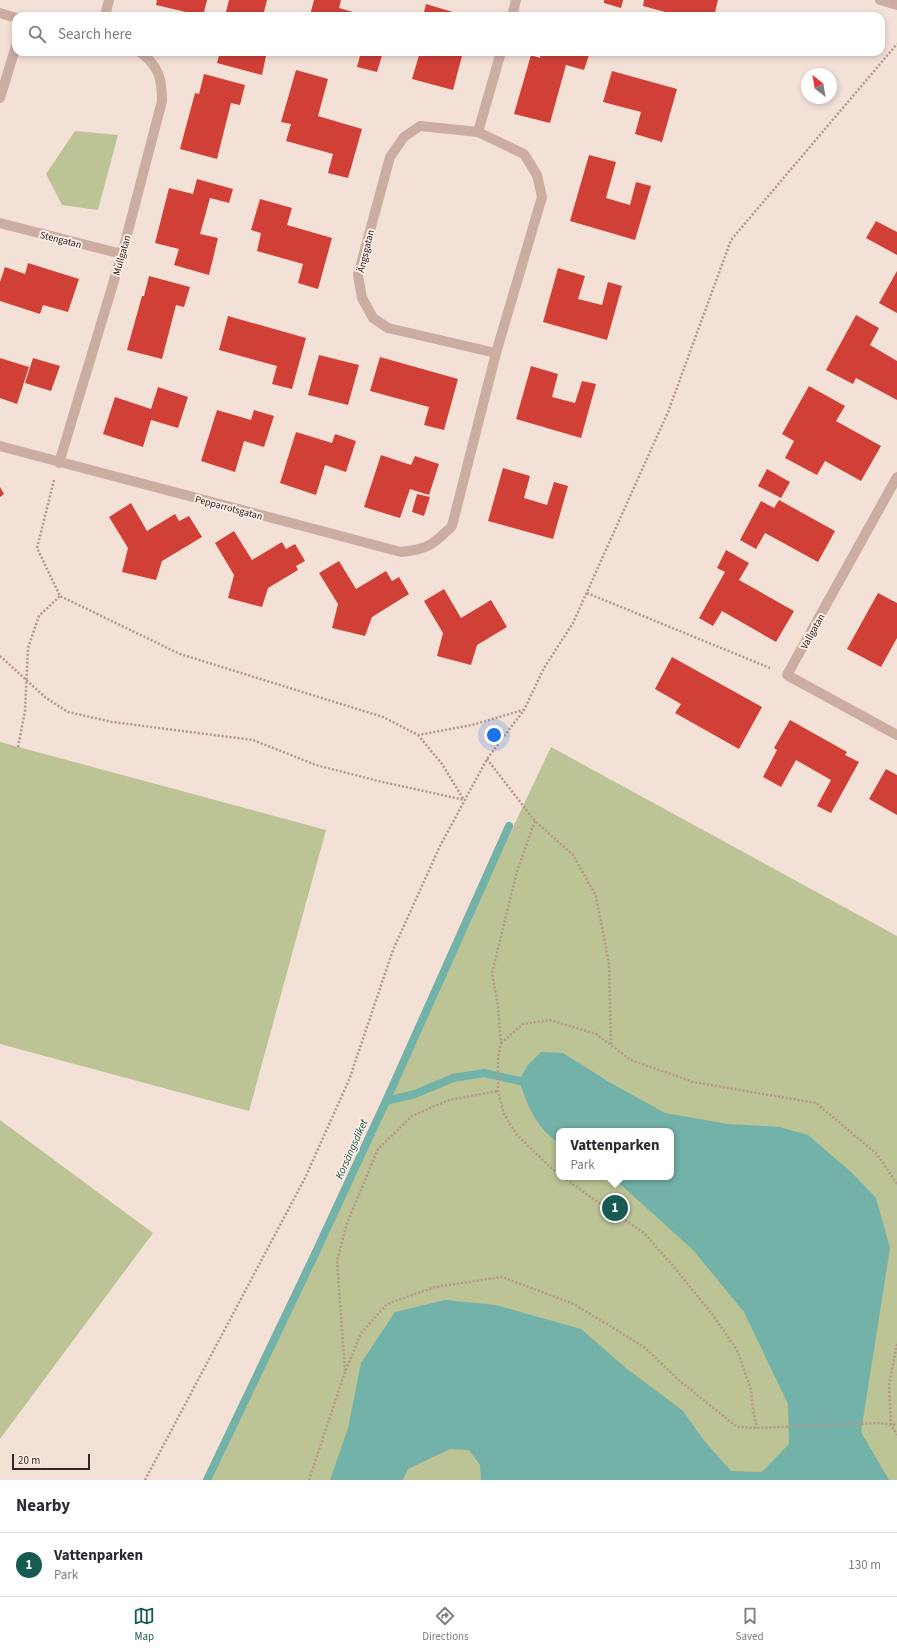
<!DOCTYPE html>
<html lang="en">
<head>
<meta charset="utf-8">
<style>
	body { margin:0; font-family:"Source Sans 3",sans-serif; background:#f7f7f7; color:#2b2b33 }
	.compass { position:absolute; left:801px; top:68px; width:36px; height:36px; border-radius:50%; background:#fff; box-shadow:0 2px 6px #0003; rotate:329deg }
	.scale { position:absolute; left:12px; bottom:10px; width:78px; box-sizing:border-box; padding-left:4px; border:2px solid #352725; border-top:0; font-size:11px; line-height:14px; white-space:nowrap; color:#352725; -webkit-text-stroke:3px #faebe3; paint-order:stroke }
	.you { position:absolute; left:494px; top:735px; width:14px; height:14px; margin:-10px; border:3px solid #fff; border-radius:50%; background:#1a73e8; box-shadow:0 0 0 6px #1a73e833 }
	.badge { display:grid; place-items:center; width:26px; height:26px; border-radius:50%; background:#175a52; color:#fff; font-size:13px; font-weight:700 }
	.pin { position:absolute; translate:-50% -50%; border:2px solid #fff; box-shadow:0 1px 4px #0006 }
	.popup { position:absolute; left:556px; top:1128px; width:118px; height:52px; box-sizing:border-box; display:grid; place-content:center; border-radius:8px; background:#fff; filter:drop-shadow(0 1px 3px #0005); font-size:13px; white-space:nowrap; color:#7c7c81 }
	.popup b { font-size:15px; color:#2b2b33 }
	.popup::after { content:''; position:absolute; left:50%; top:100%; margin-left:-8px; border:8px solid transparent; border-top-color:#fff }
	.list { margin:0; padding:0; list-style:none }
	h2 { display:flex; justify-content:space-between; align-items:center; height:52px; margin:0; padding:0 16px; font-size:17px }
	h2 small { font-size:13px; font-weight:400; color:#7c7c81 }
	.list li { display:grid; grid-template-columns:26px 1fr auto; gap:12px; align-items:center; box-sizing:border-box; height:64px; padding:0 16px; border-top:1px solid #e1e1e2 }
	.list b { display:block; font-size:15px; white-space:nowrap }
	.list p { margin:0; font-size:13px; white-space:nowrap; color:#7c7c81 }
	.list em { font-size:13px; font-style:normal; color:#7c7c81 }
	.icon { flex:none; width:22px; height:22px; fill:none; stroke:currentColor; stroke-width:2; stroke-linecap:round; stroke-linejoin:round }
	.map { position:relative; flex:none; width:897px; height:1480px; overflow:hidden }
	.search { position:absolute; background:#fff; box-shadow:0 2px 6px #0003; left:12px; right:12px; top:12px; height:44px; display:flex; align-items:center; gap:10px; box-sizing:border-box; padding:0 14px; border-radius:12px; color:#7c7c81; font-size:15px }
	.sheet { height:116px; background:#fff }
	nav { display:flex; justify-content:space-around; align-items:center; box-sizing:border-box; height:56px; border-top:1px solid #e1e1e2; background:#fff; font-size:11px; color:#7c7c81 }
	nav a { display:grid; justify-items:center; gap:2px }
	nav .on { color:#175a52 }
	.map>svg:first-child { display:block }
	.green { fill:#bcc395; fill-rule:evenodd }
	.water { fill:#73b2a9 }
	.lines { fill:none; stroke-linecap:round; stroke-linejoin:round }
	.stream { stroke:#73b2a9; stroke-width:8 }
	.building { fill:#d04037 }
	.path { stroke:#b7978c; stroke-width:2.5; stroke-dasharray:2 2; stroke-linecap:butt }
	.minor { stroke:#ccada2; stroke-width:10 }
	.labels { text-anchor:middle; stroke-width:4; stroke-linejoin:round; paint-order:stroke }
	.street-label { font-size:10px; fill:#352725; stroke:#faebe3 }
	.water-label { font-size:11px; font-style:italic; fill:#175a52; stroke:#faebe3 }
</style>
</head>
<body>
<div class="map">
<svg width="897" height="1480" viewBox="0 0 897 1480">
	<rect width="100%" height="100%" fill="#f3e0d6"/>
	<path class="green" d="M75 131 118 135 98 210 62 205 46 174Z
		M0 742 326 830 249 1111 0 1044Z
		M551 747 897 936V1480H204ZM559 1131H671V1177H559Z
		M0 1120 153 1233 0 1439Z"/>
	<path class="water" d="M541 1052 563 1053 609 1082 665 1113 728 1124 780 1127 808 1135 851 1172 876 1198 890 1248 861 1432 889 1480H481L480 1465 469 1450 450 1449 408 1469 403 1480H330L348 1428 361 1363 395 1312 445 1300 496 1305 581 1329 627 1369 682 1410 706 1443 731 1471 762 1472 789 1444 788 1404 744 1312 693 1250 619 1183 610 1177H671V1131H559V1143C536 1128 528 1106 519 1081L527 1066Z"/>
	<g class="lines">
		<path class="stream" d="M386 1101 415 1094 453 1078 484 1073 529 1083
			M207 1480 315 1254 386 1101 509 826"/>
	</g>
	<path class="building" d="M157 0H207L203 16 156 5Z
		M229 0H267L263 16H225Z
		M314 0H341L339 8 367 16H315L310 15Z
		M604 0H623L621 8 604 3Z
		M644 0H718L714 16H680L643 6Z
		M426 4 466 16H423Z
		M220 52H254L266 56 262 75 217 63Z
		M361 52H383L377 72 357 67Z
		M420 52H463L453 90 412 79Z
		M541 52H590L584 70 566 65 550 123 514 114 531 55 540 58Z
		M296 70 328 79 318 116 362 129 348 178 328 173 333 154 286 141 291 124 281 122Z
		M612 71 677 89 662 142 635 134 641 112 603 102Z
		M204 74 245 85 240 105 231 103 217 159 180 149 195 93 199 94Z
		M589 155 616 162 606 198 630 205 636 182 651 186 635 240 570 221Z
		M197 179 233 189 229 203 210 198 200 234 218 238 209 275 174 265 179 249 155 243 169 188 193 194Z
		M260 199 292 208 287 225 332 238 318 289 298 283 303 264 257 251 261 233 251 230Z
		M876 221 897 232V255L866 238Z
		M28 263 79 279 68 312 43 305 40 314 0 301V282L5 267 25 274Z
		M558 268 585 276 578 299 602 305 608 282 622 286 607 340 543 322Z
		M897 271V313L879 303Z
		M149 276 190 287 184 307 176 305 162 359 127 350 142 296H144Z
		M856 315 879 328 870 345 897 361V400L856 378 853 384 826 370Z
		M228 316 306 338 292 389 272 384 277 366 219 350Z
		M319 355 359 365 348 405 308 395Z
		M380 357 458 379 444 430 424 425 429 407 370 391Z
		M0 358 29 367 17 404 0 398Z
		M33 358 60 366 51 391 25 383Z
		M531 366 558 374 552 397 575 403 582 381 596 384 581 438 516 419Z
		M809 386 845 406 836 421 881 446 861 481 825 461 817 475 785 458 794 441 782 434Z
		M158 387 188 397 178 428 151 420 143 447 103 434 115 397 151 409Z
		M217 410 251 420 254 410 274 416 264 447 244 441 235 472 201 461Z
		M296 432 332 443 335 434 356 441 346 472 325 465 316 495 280 483Z
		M381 455 411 465 415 456 439 464 429 495 410 489 400 518 364 507Z
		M503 468 530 476 524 498 547 505 554 482 568 486 553 539 488 521Z
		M767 469 790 482 781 498 758 486Z
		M0 487 4 494 0 497Z
		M417 494 430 497 424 516 412 512Z
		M779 500 835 531 818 562 765 533 756 549 740 540 761 501 774 508Z
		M131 503 147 531 175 514 179 521 189 516 202 537 162 561 156 580 122 572 128 548 109 517Z
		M234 531 252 560 282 542 286 549 295 544 305 561 296 566 298 570 268 588 262 607 228 598 234 575 215 543Z
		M726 550 749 563 739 580 794 611 776 642 722 611 713 626 699 618 725 572 717 568Z
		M339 561 356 589 386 571 392 581 399 577 409 594 372 617 365 636 332 628 338 604 319 573Z
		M444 589 461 618 491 600 507 627 477 645 471 665 437 656 443 633 424 601Z
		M878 593 897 603V638L881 667 847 649Z
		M672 657 762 707 739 749 675 713 681 704 655 689Z
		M790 720 847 752 845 755 859 762 831 813 817 806 831 780 796 760 781 787 763 777 777 750 774 748Z
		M886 769 897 775V815L869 799Z"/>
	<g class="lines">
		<path class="path" d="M54 480 37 548 60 596 180 654 383 717 418 735 472 725 523 710
			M587 593 770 668
			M0 656 46 698 68 712 112 722 253 740 316 765 378 781 465 800
			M418 735 442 764 464 800
			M18 747 25 711 28 648 39 616 60 596
			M487 759 535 821 573 855 596 896 609 963 611 1046
			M535 821 517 871 492 973 498 1006 501 1043 498 1058V1091L504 1114 517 1135 550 1167 559 1174
			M501 1043 523 1024 550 1020 596 1034 631 1060 693 1082 816 1103 877 1154 897 1184
			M563 1177 599 1203 644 1233 674 1267 712 1314 737 1350 751 1390 753 1410 757 1428
			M897 1344 889 1385 891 1424 897 1435
			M345 1371 337 1261 347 1223 378 1149 412 1116 449 1100 498 1091
			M145 1480 305 1178 349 1080 393 950 440 846 487 759 524 710 544 668 573 623 668 412 731 240 897 44
			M309 1480 345 1372 361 1333 387 1304 435 1287 502 1277 574 1304 644 1347 681 1382 737 1427 757 1428 879 1423 897 1425"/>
		<path class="minor" d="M880 0 897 5
			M0 13 16 18
			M105 16 109 0
			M512 16 516 0
			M0 98 16 46
			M420 126 478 132 524 154 537 175 542 197 496 353 388 328 373 318 362 298 358 275 390 157 404 137Z
			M478 132 501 52
			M0 223 122 254
			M0 446 401 552C429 549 432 545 452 526L496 353
			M59 463 122 254 162 101C162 79 159 66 140 52
			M897 477 787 675 897 735"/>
	</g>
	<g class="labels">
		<g class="street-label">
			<text transform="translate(61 239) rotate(14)" y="4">Stengatan</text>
			<text transform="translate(365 251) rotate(-76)" y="4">Ängsgatan</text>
			<text transform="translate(121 255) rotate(-74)" y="4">Mullgatan</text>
			<text transform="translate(229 507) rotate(15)" y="4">Pepparrotsgatan</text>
			<text transform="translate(812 631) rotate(-61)" y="4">Vallgatan</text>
		</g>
		<g class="water-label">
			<text transform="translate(351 1149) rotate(-66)" y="4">Korsängsdiket</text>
		</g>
	</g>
</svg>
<svg class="compass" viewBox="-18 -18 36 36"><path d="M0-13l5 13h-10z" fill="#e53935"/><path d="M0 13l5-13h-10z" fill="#7c7c81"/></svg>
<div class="scale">20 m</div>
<div class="you"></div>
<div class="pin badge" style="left:615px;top:1208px">1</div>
<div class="popup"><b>Vattenparken</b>Park</div>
<div class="search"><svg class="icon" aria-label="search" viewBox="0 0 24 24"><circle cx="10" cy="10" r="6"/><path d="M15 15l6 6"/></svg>Search here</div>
</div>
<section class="sheet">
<h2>Nearby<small></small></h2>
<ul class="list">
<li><span class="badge">1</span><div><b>Vattenparken</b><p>Park</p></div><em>130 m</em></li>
</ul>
</section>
<nav>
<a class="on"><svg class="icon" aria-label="map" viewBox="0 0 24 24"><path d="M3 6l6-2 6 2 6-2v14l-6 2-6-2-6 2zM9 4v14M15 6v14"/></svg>Map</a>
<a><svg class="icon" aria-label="directions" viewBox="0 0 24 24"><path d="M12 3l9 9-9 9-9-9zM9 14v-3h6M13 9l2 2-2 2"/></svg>Directions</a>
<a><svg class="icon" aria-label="saved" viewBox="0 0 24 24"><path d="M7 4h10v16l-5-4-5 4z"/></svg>Saved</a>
</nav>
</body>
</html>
